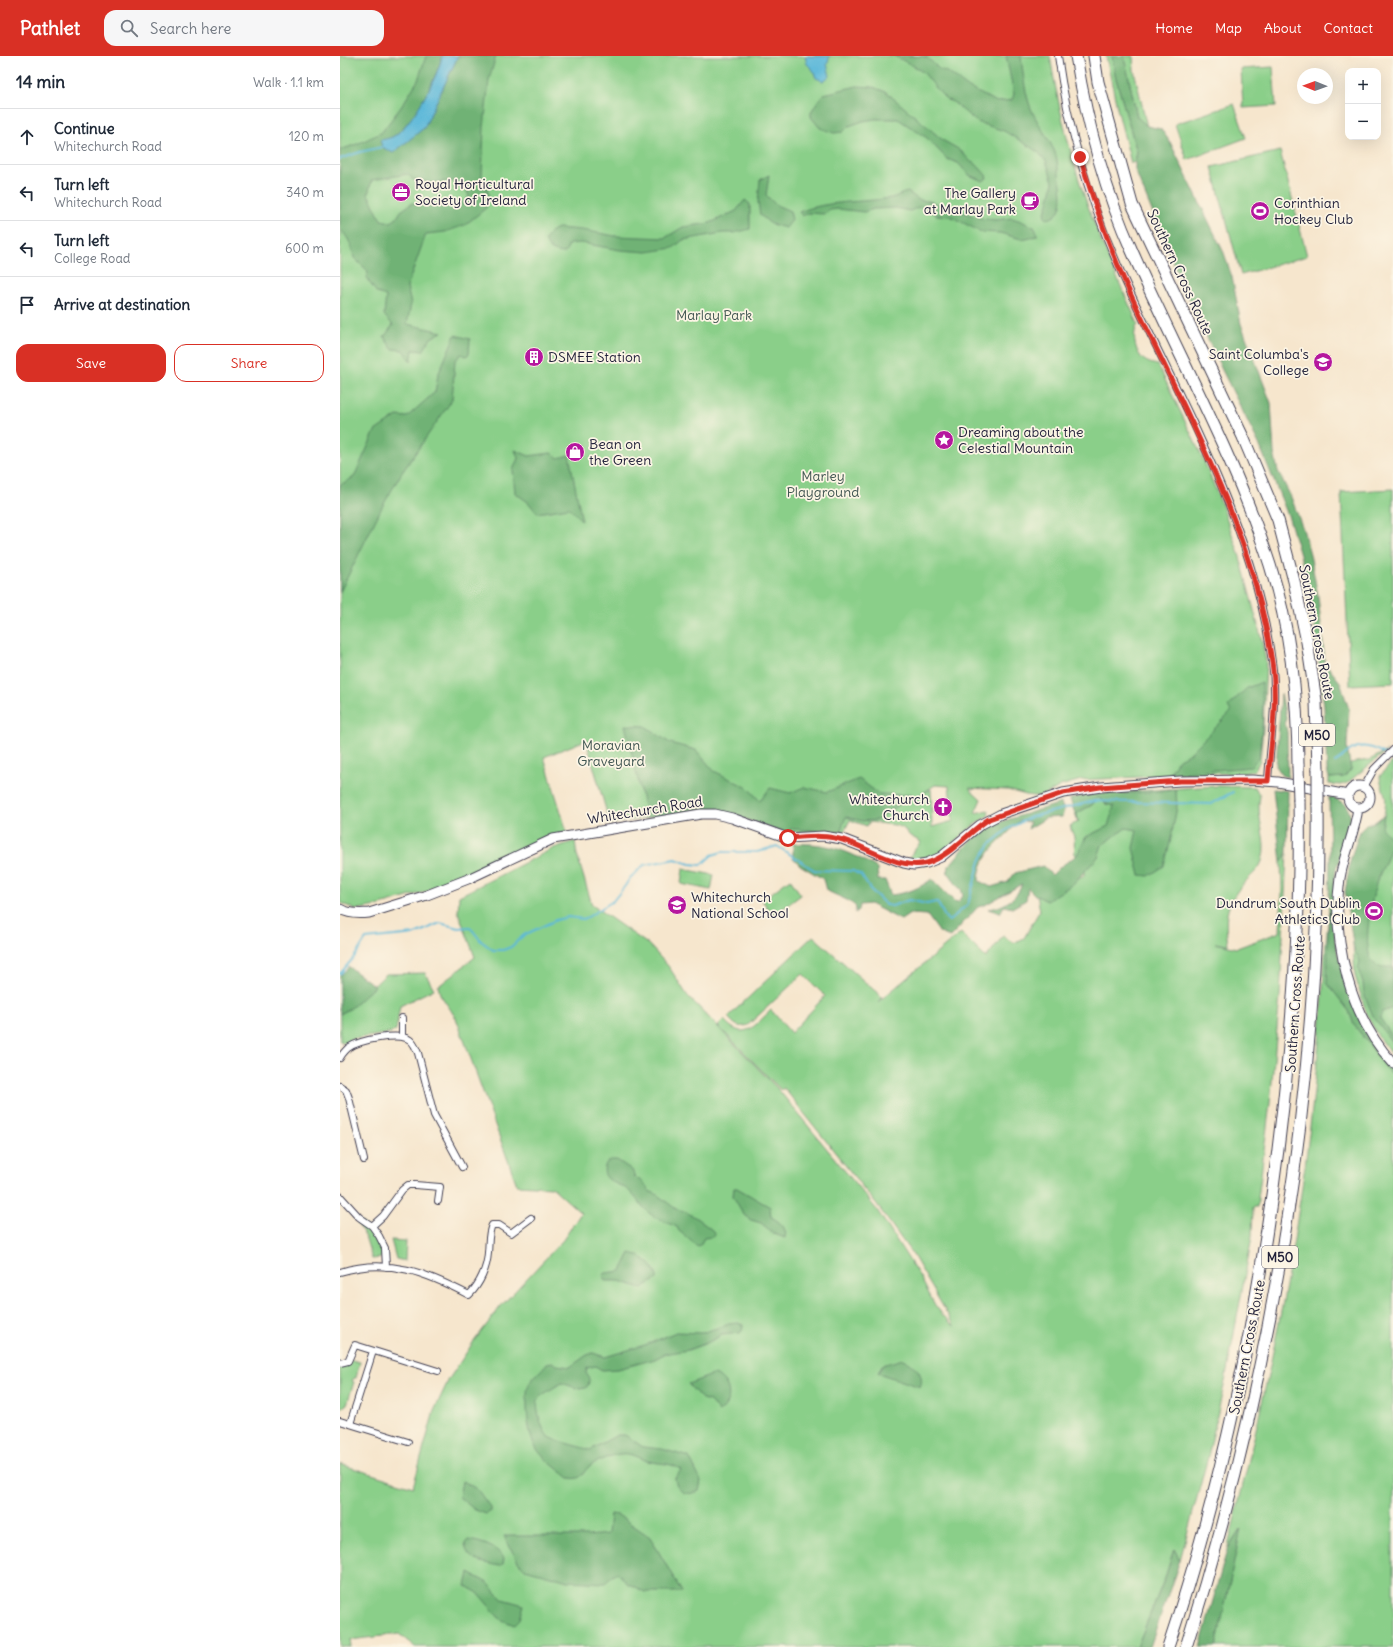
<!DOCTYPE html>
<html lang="en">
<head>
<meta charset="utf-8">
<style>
	body { margin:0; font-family:Delius,sans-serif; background:#f6f6f7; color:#1f2937 }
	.controls { position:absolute; right:12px; top:12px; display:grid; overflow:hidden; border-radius:8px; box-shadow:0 4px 16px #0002 }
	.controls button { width:36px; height:36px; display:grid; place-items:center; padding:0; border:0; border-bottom:1px solid #e0e1e3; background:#fff; color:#1f2937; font:20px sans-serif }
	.compass { position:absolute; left:957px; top:12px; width:36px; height:36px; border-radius:50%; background:#fff; box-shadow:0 4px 16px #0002; rotate:271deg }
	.stop { position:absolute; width:12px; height:12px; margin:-9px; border:3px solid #d93025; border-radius:50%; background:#fff }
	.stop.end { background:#d93025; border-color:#fff; box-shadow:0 1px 4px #0008 }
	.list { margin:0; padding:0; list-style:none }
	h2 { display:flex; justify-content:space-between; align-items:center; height:52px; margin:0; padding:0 16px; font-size:17px }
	h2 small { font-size:13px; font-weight:400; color:#747a83 }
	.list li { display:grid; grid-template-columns:26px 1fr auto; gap:12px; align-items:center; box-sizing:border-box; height:56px; padding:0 16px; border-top:1px solid #e0e1e3 }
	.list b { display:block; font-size:15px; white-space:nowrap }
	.list p { margin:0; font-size:13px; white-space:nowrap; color:#747a83 }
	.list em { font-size:13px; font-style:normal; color:#747a83 }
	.actions { display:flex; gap:8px; padding:12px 16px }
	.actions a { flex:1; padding:9px 0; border:1px solid #d93025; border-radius:12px; text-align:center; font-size:14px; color:#d93025 }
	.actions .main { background:#d93025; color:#fff }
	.icon { flex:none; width:22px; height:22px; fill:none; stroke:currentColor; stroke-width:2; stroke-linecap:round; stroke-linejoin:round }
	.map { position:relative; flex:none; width:1053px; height:1591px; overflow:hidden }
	header { display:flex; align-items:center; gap:24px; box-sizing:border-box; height:56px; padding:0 20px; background:#d93025; color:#fff }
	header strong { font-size:19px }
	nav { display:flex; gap:22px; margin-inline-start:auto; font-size:14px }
	.search { width:280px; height:36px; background:#f6f6f7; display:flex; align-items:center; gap:10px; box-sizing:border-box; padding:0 14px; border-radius:12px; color:#747a83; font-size:15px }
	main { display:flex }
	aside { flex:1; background:#fff }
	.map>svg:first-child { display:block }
	.green { fill:#8acf89; stroke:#567862; fill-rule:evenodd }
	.forest { fill:#6fb275; stroke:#486a58; fill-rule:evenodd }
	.water { fill:#5bb8d9; stroke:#3e6d8a }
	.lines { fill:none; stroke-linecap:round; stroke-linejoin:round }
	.stream { stroke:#5bb8d9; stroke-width:2 }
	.street-casing { stroke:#423f51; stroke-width:8 }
	.secondary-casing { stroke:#423f51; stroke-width:11 }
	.highway-casing { stroke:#423f51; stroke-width:13 }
	.street { stroke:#fff; stroke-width:6 }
	.secondary { stroke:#fff; stroke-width:9 }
	.highway { stroke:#fff; stroke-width:11 }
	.highway-bridge-casing { stroke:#423f51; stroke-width:13; stroke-linecap:butt }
	.highway-bridge { stroke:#fff; stroke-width:11 }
	.route { stroke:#d93025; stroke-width:5 }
	.labels { text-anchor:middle; stroke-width:3.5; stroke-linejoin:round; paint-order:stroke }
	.shield { fill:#fcf5e5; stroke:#63616e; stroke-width:1 }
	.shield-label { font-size:13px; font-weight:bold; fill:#22223b }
	.poi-label { font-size:14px; fill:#22223b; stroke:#fcf5e5; text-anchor:start }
	.street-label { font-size:14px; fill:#22223b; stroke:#fcf5e5 }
	.park-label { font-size:14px; fill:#415652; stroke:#fcf5e5 }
</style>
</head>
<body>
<header>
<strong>Pathlet</strong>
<div class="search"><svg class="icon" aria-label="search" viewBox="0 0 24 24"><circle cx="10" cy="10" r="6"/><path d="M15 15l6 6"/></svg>Search here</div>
<nav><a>Home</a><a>Map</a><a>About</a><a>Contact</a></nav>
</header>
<main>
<aside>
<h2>14 min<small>Walk · 1.1 km</small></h2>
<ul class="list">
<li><svg class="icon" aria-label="ahead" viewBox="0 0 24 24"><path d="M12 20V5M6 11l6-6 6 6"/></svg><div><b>Continue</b><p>Whitechurch Road</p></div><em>120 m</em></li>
<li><svg class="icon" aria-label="left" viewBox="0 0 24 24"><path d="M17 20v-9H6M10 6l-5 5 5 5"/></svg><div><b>Turn left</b><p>Whitechurch Road</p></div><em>340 m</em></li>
<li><svg class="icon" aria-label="left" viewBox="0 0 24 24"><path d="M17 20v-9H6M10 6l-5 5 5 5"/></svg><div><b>Turn left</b><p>College Road</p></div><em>600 m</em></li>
<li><svg class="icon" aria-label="arrive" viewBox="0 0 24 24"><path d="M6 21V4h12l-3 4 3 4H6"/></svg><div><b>Arrive at destination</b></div></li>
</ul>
<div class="actions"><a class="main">Save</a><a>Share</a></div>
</aside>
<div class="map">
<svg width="1053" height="1591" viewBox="0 0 1053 1591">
	<rect width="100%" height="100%" fill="#fcf5e5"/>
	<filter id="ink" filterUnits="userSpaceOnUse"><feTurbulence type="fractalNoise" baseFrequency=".025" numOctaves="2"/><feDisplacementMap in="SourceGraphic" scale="8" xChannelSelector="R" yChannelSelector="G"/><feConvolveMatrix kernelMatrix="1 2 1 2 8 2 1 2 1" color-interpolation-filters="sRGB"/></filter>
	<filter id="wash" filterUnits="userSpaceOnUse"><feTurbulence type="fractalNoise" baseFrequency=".012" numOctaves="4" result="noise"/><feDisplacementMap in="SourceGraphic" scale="16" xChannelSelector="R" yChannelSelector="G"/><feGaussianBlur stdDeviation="0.9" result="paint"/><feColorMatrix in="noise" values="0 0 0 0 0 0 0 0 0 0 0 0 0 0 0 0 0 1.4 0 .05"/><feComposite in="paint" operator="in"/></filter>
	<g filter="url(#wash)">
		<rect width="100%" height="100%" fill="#f6e6cd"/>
		<path class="green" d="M0 0H710C717 43 727 86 740 127 756 176 777 222 798 268 792 277 794 292 801 301 805 306 812 308 818 309L864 405 882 449 900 501 922 585 926 606 923 673 920 705 914 715 896 718 876 717 741 724 720 730 702 741 686 739 668 734 629 732 641 743 635 757 648 754 649 759 634 769 603 795 589 803 573 805 570 802 572 797 581 786 570 780 563 772 555 769 529 766 527 770 510 764 502 779 470 776 445 777 381 755 362 752 270 768 246 684 204 701 227 776 207 782 115 827 37 850 15 854 0 846ZM595 729 609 730 613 765 592 771 591 733 580 739Z
			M766 0H772L775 19 797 96 795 106 791 107 777 52Z
			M784 0H793L794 14 807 71 797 61Z
			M933 11 936 50 903 52 901 13Z
			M894 48 906 82 847 104 835 68Z
			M940 95 967 200 901 219 872 111Z
			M1053 433V627L1010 629 1001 436Z
			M1047 695 1007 727 1000 729 989 728V722L1004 721 1011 714 1010 707 1029 704Z
			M1053 705V1001L1039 982 1027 959 1015 920 1013 886 1044 759C1045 752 1047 743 1044 736 1042 730 1040 726 1040 720Z
			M877 730 915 731 920 740C915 761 929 785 922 805 920 812 913 818 907 824 886 846 884 859 888 889L875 887 897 892 940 876 942 836 941 806 947 797 940 940 930 1047 917 1151H913L912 1181 886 1320 868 1401 840 1504 834 1493 826 1519 797 1591H75L59 1578 10 1584 11 1591H0V1408L73 1431 94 1355 109 1323 132 1288 161 1250 223 1184 241 1157 212 1131 177 1129 116 962 100 938 98 930 100 929 135 901 118 856 119 840 214 792 235 785 237 799 252 849 309 889 329 911 347 939 437 1032 537 1154 580 1221 595 1249 602 1258 615 1271 573 1199 540 1153 444 1032 441 1034 378 970 384 964C404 987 415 969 431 954L451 977 485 940 463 918 408 969C398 973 394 968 388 961L473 880 542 941 538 946 621 877 646 902 663 880 674 887 684 882 700 854 696 835 743 821 761 774 746 781 737 799 735 801 734 781 730 770 738 766 737 757 752 749 758 741 766 748 771 749 777 736Z
			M343 813 374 819 371 834 341 828Z
			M450 823 461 839 433 860 422 844Z
			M989 857 988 927 1009 955 1014 969 1030 989 1043 1009 1053 1019V1591H876L900 1474 887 1494C916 1377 944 1258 961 1138 970 1076 977 1013 982 951 984 919 985 888 989 857Z
			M85 917 94 933 60 950 56 974 51 977 13 983 5 987 0 985V958L11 952 46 918Z
			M20 1165C30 1173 41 1184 43 1198L41 1202 32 1203 25 1180 17 1167Z
			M51 1184 66 1185 65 1205 56 1203Z
			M12 1304 20 1306 16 1322H14L12 1325 14 1326 7 1348 0 1353V1311L8 1308Z"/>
		<path class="forest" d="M86 0H102C99 15 81 52 71 63 62 74 52 82 42 91L84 72 118 0H156L149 24 144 71 142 121 149 139 146 152 125 169 105 176 86 178 67 231 71 248 67 268 102 276 91 282 83 295 73 294 71 306 63 294 52 293 44 281 53 269 44 259 46 240 37 237 27 223 28 215 14 202C12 190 9 182 0 173V94L17 88 41 77 61 51 78 24ZM68 118 73 124 79 123 89 127 110 125 124 127 129 141 119 149 89 150 72 147 61 155 56 163 51 166 41 164 28 138 32 124Z
			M554 0H583L589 3 599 13 609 17 629 32 657 46 672 44 674 38 666 0H681C683 18 685 41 693 57 699 70 708 81 714 94 718 102 717 110 719 118 722 133 727 160 707 163L704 160 710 140 713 126 706 105 698 96 679 84 664 75 637 66 613 46 607 44 601 38 584 17 572 9Z
			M772 0H784L797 61 807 70 821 73 830 86 884 197 892 221 901 268 931 347 934 397 938 415 951 441 963 473 970 498 978 540 985 607 1000 626 1009 653 1007 691 1011 714 1004 721 989 722 987 714 984 651 975 573 964 513 949 462 919 388 882 314 835 211 795 114V106L797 96 775 19Z
			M517 30 533 31 546 36 604 85 620 94 631 106 636 108 646 119 647 122 643 125 629 119 618 107 607 103 587 82 558 63H535L523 65 509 70 503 76 494 77 480 72 471 61V56L479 43 484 38Z
			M429 119 426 139 436 149 450 155 452 164 446 172 431 168 420 159 418 146 420 124Z
			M568 136 579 144 589 145 640 162 656 164 672 162 681 165 694 171 697 176V180L681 183 660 177 641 176 610 160 596 159 591 155 579 151 570 155 555 152 534 153 524 156 498 153 490 154 485 158 468 157 462 160 459 156C489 144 520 147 551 142 557 141 561 137 568 136Z
			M405 144 410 148V173L394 177H382L343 184 333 192 307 196 280 194 241 187 229 188 225 197C215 197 208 194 205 184L210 176 217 172 242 174 275 180 325 182 343 171 370 167 396 155Z
			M115 279 130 283 129 298 126 300 121 298 115 305 112 344 61 418 42 451 0 536V429L14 421 35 375 57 360 67 361 95 336 98 319Z
			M175 394 189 400 211 397 218 402 229 399 242 465 229 452 197 457 188 446 175 437 173 414 178 402Z
			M922 626 923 662 919 702 910 711 829 718 839 703 850 697 891 656 888 650 907 632Z
			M941 638 946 661 945 666 947 676 948 721 943 720 936 710Z
			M285 669 305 670 330 687 356 694 374 715 408 732 420 745 430 732 450 737 464 731 487 736 519 723 539 738 573 739 538 764 522 765 506 761 500 776 451 773 445 777 381 755 362 752 307 762Z
			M933 733 948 735 947 797 941 806Z
			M836 734 837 751 830 787 824 810 809 820 800 819 793 792 797 774 786 772 762 789 758 801 733 828 707 845 695 839 688 832 686 844 672 852 664 850 660 857 648 853C662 852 678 842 682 828L645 849 638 851 610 881 600 877 587 859 570 858 561 864 530 848 520 849 519 854 515 857 516 851C509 843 496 840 486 834L483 823 460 809 453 802V788C486 786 510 795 537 812L538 824H545L551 839C567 837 578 833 592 823L614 845 618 846 623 840 621 833C614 829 614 821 607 816L608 811 630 785 654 768 721 747 724 755 722 761 706 762 688 773 690 766 679 765C663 785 639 797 639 825L651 831 668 826 675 817 703 810 712 819 720 811 737 799 746 781 768 770 774 750 766 748 758 741 752 749 737 757 738 766 730 743 754 737 777 736 778 738Z
			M989 741 999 744 1000 746 1002 745C1009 752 1011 759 1011 770L996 813 994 826 996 837 994 861 995 884 999 903 1030 981 1041 999 1053 1012V1019L1043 1009 1030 989 1014 969 1009 955 987 927 990 803Z
			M1044 759 1042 773C1045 776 1050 780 1051 785 1053 795 1040 815 1037 825 1032 841 1021 893 1033 906 1038 912 1046 911 1053 911V952L1042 956 1040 962 1053 981V988L1033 960 1024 938 1023 927 1018 913 1020 905 1014 893 1005 836 1011 801 1020 775 1027 768 1035 766Z
			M9 911 35 930 11 952 0 958V920Z
			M277 1104 292 1114 295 1121 304 1127 309 1135 316 1138 336 1153 344 1155 355 1161 372 1174 376 1178 372 1181 364 1182 360 1189 357 1190 339 1175 337 1171C328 1167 316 1163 309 1157 301 1150 296 1141 288 1134 280 1128 260 1125 265 1110 267 1104 271 1104 277 1104Z
			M394 1132H397L430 1151 431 1161C439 1165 448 1172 445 1182L434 1178 421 1167 411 1164 404 1159 393 1140Z
			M290 1197C302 1199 317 1211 317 1223L302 1232 279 1225H265L263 1219 266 1217 281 1215Z
			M398 1267 403 1269 402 1275 400 1277 382 1279 367 1287 348 1294 324 1298 315 1303 278 1313 262 1314 255 1310 247 1312 246 1317C250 1322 250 1327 246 1332L239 1333 222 1327C218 1329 201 1339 199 1342 194 1349 202 1375 208 1380 214 1385 242 1391 250 1394L277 1379H285L303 1391 322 1393 349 1401 361 1425 359 1435C347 1441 336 1436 335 1422L341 1414C333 1407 322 1408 312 1406 300 1404 292 1396 280 1398 271 1399 258 1405 251 1409 242 1415 244 1425 229 1422 199 1398 189 1394 187 1352 187 1345 186 1335 189 1328 193 1321 202 1314 207 1307L212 1306 217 1309 230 1311 247 1299 253 1297 265 1301 308 1288 336 1276 362 1277 389 1268Z
			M563 1303C573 1308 586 1318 580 1331L538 1317 542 1309Z
			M375 1318C391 1326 394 1345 379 1356L370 1345 362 1343 348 1328Z
			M122 1425 137 1433 150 1451V1456L146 1458 135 1454 119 1441Z
			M270 1458 278 1459 310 1481 342 1536H305L287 1527 277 1516 265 1527 228 1525 185 1513 178 1506 164 1480H248L268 1478Z
			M901 1473 876 1591H860L887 1494Z
			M128 1484C142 1486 157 1491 164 1502L163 1508 160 1510C145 1507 126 1506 125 1487Z
			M834 1493 840 1504 810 1591H797L826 1519Z
			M129 1517 148 1527 162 1543 184 1549 180 1563 174 1569 160 1563 138 1537 126 1530Z"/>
		<path class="water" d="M102 0H118L84 72 53 97 42 91 40 84C46 83 52 82 57 78 74 64 98 21 102 0Z
			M465 0H490L487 8 490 20 483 25 476 22 473 14 467 8Z"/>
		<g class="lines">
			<path class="stream" d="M0 103 20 96 42 91
				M995 706C1001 703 1005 698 1011 694 1025 685 1041 695 1053 703
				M0 918 15 900 26 883 75 878 100 867 118 872 130 871 141 885 153 894H163L171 891 184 879 216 864 228 861 243 863 248 861 273 845 285 830 290 822 304 809 335 803 350 808 361 809 372 799 382 796H417L437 790 474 814 513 815 521 819 530 833 546 849 552 850 569 844 587 848 596 846C602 851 602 860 609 865L628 848 640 805 650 788 668 773 691 761 754 745 871 748 893 736"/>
		</g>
	</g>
	<g filter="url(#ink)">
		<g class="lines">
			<g class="street-casing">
				<path id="street" d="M718 0C729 78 753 156 786 227 843 350 914 471 932 606 938 646 930 685 928 725
					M1024 731 1034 713 1053 694
					M62 962V981
					M0 1002C2 998 5 995 8 992 19 984 59 976 70 984 74 987 76 992 78 997L94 1059 122 1111
					M0 1030 6 1034 9 1042 24 1104
					M0 1140 19 1161 32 1170 39 1180 45 1192 46 1211
					M32 1170 43 1160 62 1134 68 1129H75L100 1131 98 1145
					M0 1216C48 1201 87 1217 129 1239 140 1228 147 1212 148 1197 149 1187 148 1177 152 1169H159L171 1177 191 1162
					M0 1307 8 1305 15 1289 98 1315
					M0 1365 68 1386
					M10 1368 33 1295"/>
			</g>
			<g class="secondary-casing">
				<path id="secondary" d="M1008 741a11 11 0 1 1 22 0a11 11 0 1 1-22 0Z
					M1018 752C1015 776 1004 798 1000 822 991 884 1010 961 1053 1007
					M0 853C9 858 20 858 29 857L87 839 128 823 213 783 361 758H375L392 762 448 782 483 780 502 783 564 807 574 809 587 807 601 801 640 769 661 758 723 737 761 731 840 725 912 724 938 726 1008 739"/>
			</g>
			<g class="highway-casing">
				<path id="highway" d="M736 0C747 67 764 133 792 195 838 300 895 400 930 509 950 572 958 644 958 710
					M754 0 758 26 792 148 903 381 938 464 954 525 967 586 976 645 978 713
					M828 1591C886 1418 923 1232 943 1051 954 949 961 847 959 745
					M846 1591C931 1323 981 1031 978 749"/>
			</g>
			<use href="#street" class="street"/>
			<use href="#secondary" class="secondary"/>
			<use href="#highway" class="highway"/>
			<g class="highway-bridge-casing">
				<path id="highway-bridge" d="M958 710 959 745
					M978 749V713"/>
			</g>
			<use href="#highway-bridge" class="highway-bridge"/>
		</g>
	</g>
	<g class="lines" filter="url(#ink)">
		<path class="route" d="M448 782C466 781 484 778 503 784 527 791 561 815 587 807 611 800 628 776 649 763L723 737 760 731 840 725H928C931 685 938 646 932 606 913 469 841 350 785 226 767 185 753 143 740 101"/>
	</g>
	<defs>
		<g id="office-disc" transform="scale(1)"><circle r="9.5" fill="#b5179e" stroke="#fcf5e5"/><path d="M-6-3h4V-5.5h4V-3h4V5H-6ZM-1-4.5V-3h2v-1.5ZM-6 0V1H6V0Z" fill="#fff"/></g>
		<g id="cafe-disc" transform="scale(1)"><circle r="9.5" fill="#b5179e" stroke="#fcf5e5"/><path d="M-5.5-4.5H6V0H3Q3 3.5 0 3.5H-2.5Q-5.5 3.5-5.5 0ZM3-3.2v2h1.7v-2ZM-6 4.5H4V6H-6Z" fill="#fff"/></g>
		<g id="stadium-disc" transform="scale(1)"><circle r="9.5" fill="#b5179e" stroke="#fcf5e5"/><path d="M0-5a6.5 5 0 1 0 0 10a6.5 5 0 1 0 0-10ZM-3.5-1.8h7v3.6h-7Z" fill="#fff"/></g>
		<g id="building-disc" transform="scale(1)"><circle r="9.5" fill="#b5179e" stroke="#fcf5e5"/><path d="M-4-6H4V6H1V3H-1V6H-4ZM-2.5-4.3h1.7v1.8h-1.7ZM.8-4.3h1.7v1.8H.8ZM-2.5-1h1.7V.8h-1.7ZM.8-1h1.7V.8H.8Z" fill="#fff"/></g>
		<g id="school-disc" transform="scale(1)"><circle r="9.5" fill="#b5179e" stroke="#fcf5e5"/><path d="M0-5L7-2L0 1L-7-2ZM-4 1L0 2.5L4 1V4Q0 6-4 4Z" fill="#fff"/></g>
		<g id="sight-disc" transform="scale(1)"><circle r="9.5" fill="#b5179e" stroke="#fcf5e5"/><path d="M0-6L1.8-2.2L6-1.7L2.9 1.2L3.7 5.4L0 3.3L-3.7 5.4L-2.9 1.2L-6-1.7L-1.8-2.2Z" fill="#fff"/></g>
		<g id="shop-disc" transform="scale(1)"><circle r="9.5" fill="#b5179e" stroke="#fcf5e5"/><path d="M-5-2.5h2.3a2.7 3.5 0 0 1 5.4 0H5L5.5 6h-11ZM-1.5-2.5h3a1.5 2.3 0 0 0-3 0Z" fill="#fff"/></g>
		<g id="church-disc" transform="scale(1)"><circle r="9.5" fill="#b5179e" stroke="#fcf5e5"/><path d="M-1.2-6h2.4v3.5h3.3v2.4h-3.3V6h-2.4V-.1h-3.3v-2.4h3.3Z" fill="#fff"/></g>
	</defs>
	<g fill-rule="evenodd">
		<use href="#office-disc" x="61" y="136"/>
		<use href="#cafe-disc" x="690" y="145"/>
		<use href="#stadium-disc" x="920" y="155"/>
		<use href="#building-disc" x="194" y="301"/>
		<use href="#school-disc" x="983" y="306"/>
		<use href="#sight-disc" x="604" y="384"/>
		<use href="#shop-disc" x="235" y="396"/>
		<use href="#church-disc" x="603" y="751"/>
		<use href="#school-disc" x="337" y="849"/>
		<use href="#stadium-disc" x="1034" y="855"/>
	</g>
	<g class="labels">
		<g class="shield">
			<rect x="959" y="668" width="36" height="22" rx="3"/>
			<rect x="922" y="1190" width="36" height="22" rx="3"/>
		</g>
		<g class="shield-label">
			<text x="977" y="684">M50</text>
			<text x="940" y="1206">M50</text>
		</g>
		<g class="poi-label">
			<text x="75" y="133">Royal Horticultural<tspan x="75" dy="16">Society of Ireland</tspan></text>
			<text x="676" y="142" text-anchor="end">The Gallery<tspan x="676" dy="16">at Marlay Park</tspan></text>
			<text x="934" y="152">Corinthian<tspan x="934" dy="16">Hockey Club</tspan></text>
			<text x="969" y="303" text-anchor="end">Saint Columba's<tspan x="969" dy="16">College</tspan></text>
			<text x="208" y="306">DSMEE Station</text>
			<text x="618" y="381">Dreaming about the<tspan x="618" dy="16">Celestial Mountain</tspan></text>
			<text x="249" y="393">Bean on<tspan x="249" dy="16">the Green</tspan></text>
			<text x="589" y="748" text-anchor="end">Whitechurch<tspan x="589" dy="16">Church</tspan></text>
			<text x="351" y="846">Whitechurch<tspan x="351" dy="16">National School</tspan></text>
			<text x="1020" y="852" text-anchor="end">Dundrum South Dublin<tspan x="1020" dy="16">Athletics Club</tspan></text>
		</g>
		<g class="street-label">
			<text transform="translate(840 216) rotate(65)" y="5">Southern Cross Route</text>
			<text transform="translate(977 576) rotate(79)" y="5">Southern Cross Route</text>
			<text transform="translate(305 754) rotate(-9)" y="5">Whitechurch Road</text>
			<text transform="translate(955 948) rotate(-86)" y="5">Southern Cross Route</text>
			<text transform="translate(907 1291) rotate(-79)" y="5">Southern Cross Route</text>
		</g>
		<g class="park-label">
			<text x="374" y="264">Marlay Park</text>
			<text x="483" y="425">Marley<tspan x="483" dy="16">Playground</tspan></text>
			<text x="271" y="694">Moravian<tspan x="271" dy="16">Graveyard</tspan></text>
		</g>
	</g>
</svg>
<div class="controls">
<button>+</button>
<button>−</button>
</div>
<svg class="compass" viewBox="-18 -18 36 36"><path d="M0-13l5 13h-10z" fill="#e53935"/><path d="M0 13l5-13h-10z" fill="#747a83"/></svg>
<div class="stop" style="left:448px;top:782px"></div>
<div class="stop end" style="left:740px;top:101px"></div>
</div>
</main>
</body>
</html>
